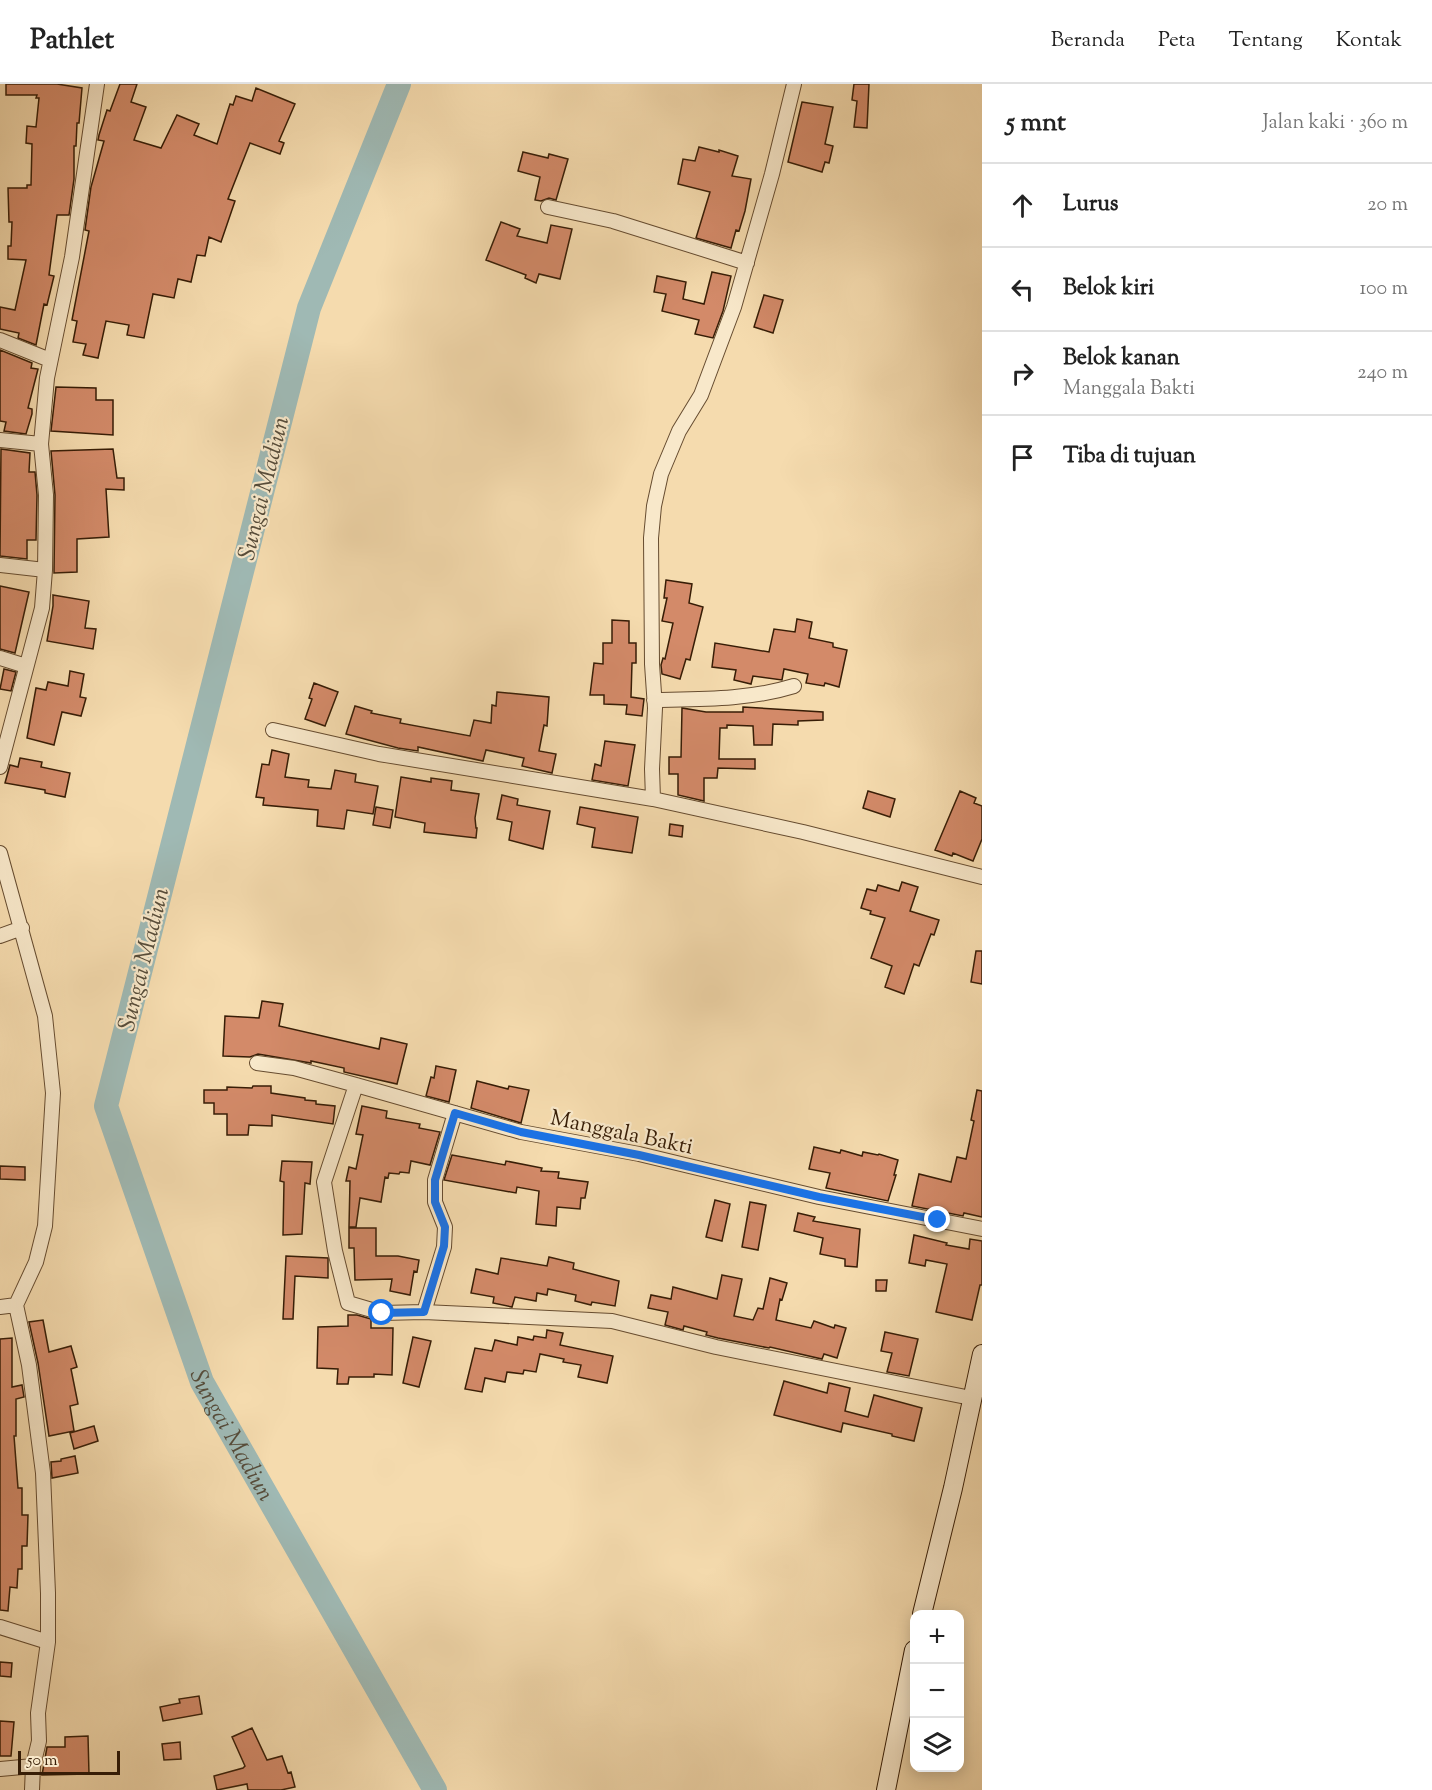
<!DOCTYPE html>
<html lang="id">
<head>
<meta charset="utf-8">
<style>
	body { margin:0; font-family:"Sorts Mill Goudy",serif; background:#f6f6f6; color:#222 }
	.controls { position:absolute; right:18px; bottom:18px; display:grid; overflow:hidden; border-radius:12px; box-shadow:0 3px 15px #0003 }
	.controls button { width:54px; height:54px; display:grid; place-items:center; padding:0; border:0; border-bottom:2px solid #e0e0e0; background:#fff; color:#222; font:30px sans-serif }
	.scale { position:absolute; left:18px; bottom:15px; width:102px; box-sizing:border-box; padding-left:6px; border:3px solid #371d06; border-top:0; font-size:16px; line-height:21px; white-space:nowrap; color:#371d06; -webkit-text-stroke:4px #f8e8ca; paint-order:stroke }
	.stop { position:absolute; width:18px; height:18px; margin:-14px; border:4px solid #1a73e8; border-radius:50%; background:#fff }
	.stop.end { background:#1a73e8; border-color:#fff; box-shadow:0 2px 6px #0008 }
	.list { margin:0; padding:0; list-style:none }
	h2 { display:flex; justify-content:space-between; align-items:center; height:78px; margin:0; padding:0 24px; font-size:26px }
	h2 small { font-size:20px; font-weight:400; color:#767676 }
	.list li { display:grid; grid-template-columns:39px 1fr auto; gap:18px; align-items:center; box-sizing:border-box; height:84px; padding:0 24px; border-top:2px solid #e0e0e0 }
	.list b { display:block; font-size:22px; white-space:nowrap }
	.list p { margin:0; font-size:20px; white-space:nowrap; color:#767676 }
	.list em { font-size:20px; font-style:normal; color:#767676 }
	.icon { flex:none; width:33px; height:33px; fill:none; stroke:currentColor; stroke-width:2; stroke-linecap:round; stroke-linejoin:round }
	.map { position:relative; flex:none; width:982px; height:1706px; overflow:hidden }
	header { display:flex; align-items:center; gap:36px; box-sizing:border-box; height:84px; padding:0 30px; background:#fff; border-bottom:2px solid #e0e0e0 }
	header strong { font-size:28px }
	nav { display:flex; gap:33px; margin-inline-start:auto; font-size:21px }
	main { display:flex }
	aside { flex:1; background:#fff }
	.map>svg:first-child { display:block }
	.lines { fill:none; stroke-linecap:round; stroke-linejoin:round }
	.river { stroke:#9fb9b4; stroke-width:24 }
	.building { fill:#d38a69; stroke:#371d06; stroke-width:1.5 }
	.street-casing { stroke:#664c30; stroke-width:16 }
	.secondary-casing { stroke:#371d06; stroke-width:20 }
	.street { stroke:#f8e8ca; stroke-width:14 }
	.secondary { stroke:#f8e8ca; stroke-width:18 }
	.route { stroke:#1a73e8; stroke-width:8 }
	.labels { text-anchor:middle; stroke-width:4.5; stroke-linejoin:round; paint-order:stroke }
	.street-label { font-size:22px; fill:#371d06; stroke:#f8e8ca }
	.water-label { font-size:24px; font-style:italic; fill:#564c3a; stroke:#f8e8ca }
</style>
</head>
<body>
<header>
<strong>Pathlet</strong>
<nav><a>Beranda</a><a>Peta</a><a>Tentang</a><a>Kontak</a></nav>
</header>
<main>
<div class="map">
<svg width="982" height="1706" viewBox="0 0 982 1706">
	<rect width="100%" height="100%" fill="#f5dbae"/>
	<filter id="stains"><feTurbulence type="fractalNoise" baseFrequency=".00333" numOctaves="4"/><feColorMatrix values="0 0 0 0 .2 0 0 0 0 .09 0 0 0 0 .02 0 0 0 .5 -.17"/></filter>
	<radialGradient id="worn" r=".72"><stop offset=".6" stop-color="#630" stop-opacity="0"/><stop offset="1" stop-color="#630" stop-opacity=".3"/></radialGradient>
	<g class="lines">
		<path class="river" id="s1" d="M399 0 309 224 106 1022 202 1298 435 1706"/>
	</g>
	<path class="building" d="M6 0H57L82 4 79 39H77L76 62H74V95L69 131H57L49 191 54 192 47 221 44 220 36 261 18 254 19 249 0 245V223L15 226 26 176 8 175V162H11L12 138H9L8 104H27V101H31L32 60 26 59 27 42 36 43 39 14H36L37 11H6Z
		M120 0H137L131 18 146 23 134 56 161 64 177 31 199 40 194 51 217 60 230 20 233 21 236 12 252 17 256 4 295 20 279 57 284 59 280 70 250 59 228 115 235 117 221 158 209 153 205 172 197 171 191 198 178 195 174 214 153 210 144 254 127 251 129 241 106 237 98 274 83 271 86 260 73 258 77 237 72 236 89 147 85 146 91 103 104 57 98 56 99 51 107 26 110 27Z
		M854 0H869L867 44 854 43 857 17 852 16Z
		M802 18 833 23 825 60 833 62 829 79 825 78 822 88 788 78Z
		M699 63 719 68V66L738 72 732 92 751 95 745 127 739 147 736 146 731 164 696 154 710 108 678 100 683 75 695 77Z
		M523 68 548 74 549 70 568 75 556 116 549 114 541 117 535 116 540 93 518 87Z
		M501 138 520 145 517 152 547 159 551 141 572 145 560 195 539 190 536 199 525 194 526 191 486 176Z
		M712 188 731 192 723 227 713 254 695 250 699 236 662 227 666 210 654 208 657 192 686 198 683 215 704 220Z
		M764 211 783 216 773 249 754 243Z
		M0 266 32 279 31 284 38 285 28 324 32 325V330L26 350 4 347 6 338 0 337Z
		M56 303 96 304V316H113V351L51 347Z
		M1 365 30 369 29 388H35L37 411 36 456H27V475L0 472Z
		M113 365 117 394H124V406L106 405 109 453 77 455V488L54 489 55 411 51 367Z
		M666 496 692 500 689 519 703 523 690 576 686 575 680 595 662 590 661 581 663 574 665 575 673 539 662 537 667 514H664Z
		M0 502 29 508 15 569 0 565Z
		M53 511 89 517 85 544 96 545 93 565 47 557 53 522Z
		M797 535 812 538 809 554 833 559V563L847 566 839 603 825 599 824 602 806 599 808 590 784 585 782 596 753 592 751 600 734 596 736 586 712 583 715 559 769 568 774 545 795 548Z
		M612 536 629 537V559H636V579H632L631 613 644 615 642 632 626 630 627 621 604 620V611H590L594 579 603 580V559H612Z
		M4 585 16 588 11 607 0 605Z
		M70 587 84 590 80 613 86 614 81 632 62 628 54 661 27 654 36 604 46 606 48 598 68 602Z
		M314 599 338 608 325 642 305 635 312 615 309 614Z
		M497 608 549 613 547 642 544 641 539 667 556 670 552 689 522 682 524 674 486 666 483 677 418 663V667L398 664 346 650 355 622 372 627 371 629 401 635 400 639 470 652 474 636 491 639 492 621 496 622Z
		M743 623 823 628V636L798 637V641L773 640 772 661H754L753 642 727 641V644H720L719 675H755V685L718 684 717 694H704V717L678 711V690H669V673H681L682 624 706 628H743Z
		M605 657 635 661 628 702 592 696 595 680 601 682Z
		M272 666 289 670 285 693 309 696 308 703 331 705 335 686 356 690 355 698 378 702 373 730 347 726 344 745 317 742 318 726 263 721 264 714 256 713 262 680 269 681Z
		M20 674 42 678 41 683 70 689 65 713 45 709V706L5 699 10 681 18 683Z
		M401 693 431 698V694L452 697 451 706 479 710 475 734 476 744H477L476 754 424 748 425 739 395 733Z
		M868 707 895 715 890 733 863 724Z
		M960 707 976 714 974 719 982 722V755L973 777 953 769 952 772 935 766Z
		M502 711 518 715 517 721 550 727 543 765 509 756 512 738 497 735Z
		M376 723 393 726 390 744 373 741Z
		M580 723 638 733 632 769 592 763 595 744 577 740Z
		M670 740 683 742 682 753 669 751Z
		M902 798 918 803 910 827 939 836 934 851 931 850 919 882 914 880 904 910 885 903 892 882 871 874 885 834 870 830 871 827 861 824 867 805 876 807 878 801 899 807Z
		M976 867H982V900L971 898Z
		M262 917 283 920 279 942 379 965 381 954 407 960 397 1000 344 988V984L311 977V979L258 970 250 973 223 972 225 932 259 934Z
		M436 982 456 986 449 1018 426 1012 431 993 434 994Z
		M477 997 508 1005 509 1002 529 1006 521 1039 471 1024Z
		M253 1002H271V1009L305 1014V1016L316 1017V1020L335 1022 333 1040 272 1031V1042L249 1041 248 1051H227V1030H214V1019H204V1006H227V1003L252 1004Z
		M977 1006 982 1007V1133L964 1129 963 1132 912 1122 919 1090 951 1098 957 1073 966 1075 974 1037 971 1036Z
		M362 1022 387 1027 386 1034 420 1040 419 1044 440 1048 430 1081 411 1077 409 1089 400 1088 399 1090 389 1089 388 1094 385 1093 381 1118 360 1114 356 1143H349L350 1097H346L349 1083 356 1085 363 1051 356 1050Z
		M814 1063 840 1069 841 1066 862 1072 863 1068 878 1071 879 1070 898 1076 894 1091H896L888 1117 826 1104 830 1089 809 1085Z
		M452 1071 505 1081 506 1077 542 1084 541 1087 559 1088 558 1094 588 1098 585 1114H581L580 1125 557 1123 556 1142 536 1140 539 1107 517 1103 516 1109 444 1096Z
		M282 1077 312 1078 310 1100 305 1099 302 1150 283 1151 284 1098 280 1097Z
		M0 1082 25 1083V1096L0 1095Z
		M715 1116 730 1120 722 1157 706 1153Z
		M750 1118 766 1121 758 1166 742 1163Z
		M798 1129 815 1133 813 1137 860 1145 857 1183 845 1182V1175L820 1170 823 1154 794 1147Z
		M349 1144H376V1172H398L419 1176 417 1188 414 1187 410 1211 390 1207 392 1195 355 1196 354 1164H349Z
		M914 1151 947 1159 946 1161 969 1165 970 1155 982 1157V1201H980L972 1236 936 1228 947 1180 926 1176 925 1182 909 1179Z
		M286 1172 328 1174V1194L295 1192 293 1235H283Z
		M549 1173 574 1179 573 1185 619 1197 615 1222 592 1218 591 1221 575 1217 576 1211 548 1205 547 1211 537 1209 536 1217 515 1213 512 1223 493 1219 494 1213 471 1209 476 1185 498 1190 501 1174 547 1182Z
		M722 1191 742 1195 734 1232 753 1236 758 1224 763 1225 770 1194 787 1199 782 1216 780 1215 776 1236 811 1244 814 1237 834 1244 835 1241 846 1244 837 1274 824 1270 822 1275 770 1263 769 1264 718 1254 706 1251 707 1248 684 1242 683 1246 665 1241 668 1228 648 1224 651 1211 671 1215 673 1203 717 1215Z
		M876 1196H887L886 1207H876Z
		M348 1231H357L371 1235V1244H393L392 1291 374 1290V1293H349L348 1300H337L338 1285 317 1284 318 1243 348 1242Z
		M43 1236 49 1268 71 1262 77 1283 71 1285 78 1320 70 1322 74 1347 49 1352 38 1279 29 1238Z
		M547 1246 563 1249 560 1261 613 1272 607 1299 578 1293 581 1281 563 1278 564 1275 540 1270 536 1288 524 1286 523 1290 507 1288 505 1298 485 1294 482 1308 465 1305 475 1264 492 1267 495 1256 517 1261 518 1253 533 1256 534 1252 546 1254Z
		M885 1248 918 1255 909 1292 887 1288 892 1269 881 1267Z
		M413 1253 431 1257 419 1303 403 1299Z
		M12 1254V1303L22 1301 24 1313 16 1315V1352H14L18 1404H22V1431H28L27 1462H22V1485H18L17 1504 10 1503 8 1527 0 1526V1255Z
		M784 1297 827 1309 829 1299 850 1304 845 1327 868 1333 874 1311 922 1324 914 1357 892 1352V1350L843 1339 841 1348 774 1331Z
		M94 1342 98 1357 74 1365 70 1349Z
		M75 1372 78 1389 52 1394 51 1378 61 1377V1375Z
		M0 1578 12 1579 11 1593 0 1592Z
		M199 1612 202 1630 163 1637 160 1623 180 1619 179 1615Z
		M0 1637 14 1638 11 1672H0Z
		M252 1644 267 1676 282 1672 288 1689 291 1688 295 1703 281 1706H248L247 1700 217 1706 214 1692 243 1684 245 1682 232 1653Z
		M88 1652 89 1690 42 1691 47 1663H65V1653Z
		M180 1658 181 1675 164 1676 162 1660Z"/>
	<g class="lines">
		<g class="street-casing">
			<path id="street" d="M548 123 613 137 747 179
				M0 256 50 276
				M0 356 41 360
				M0 481 45 486
				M0 574 26 582
				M654 616C701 615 749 616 794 602
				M273 646 379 670 653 715 803 748 982 793
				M0 683 42 524 45 486 46 411 41 360 47 294 72 173 97 0
				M653 715 652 685 655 624 652 580 651 454 654 422 661 390 679 347 701 311 734 223 772 90 794 0
				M0 769 45 932 53 1009 45 1142 36 1178 16 1221 29 1281 43 1389 48 1509V1558L38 1629 39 1657 33 1682 32 1706
				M0 852 22 844
				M257 979 294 984 356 1001 521 1048 639 1070 819 1113 982 1145
				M356 1001 324 1098 335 1167 348 1219 382 1229 424 1228 612 1237 716 1263 971 1314
				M0 1223 16 1221
				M424 1228 444 1163 445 1143 435 1118V1096L455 1029
				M0 1543 48 1558
				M0 1685 33 1682"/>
		</g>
		<g class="secondary-casing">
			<path id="secondary" d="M922 1530 953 1404 982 1270
				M886 1706 914 1566"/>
		</g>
		<use href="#street" class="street"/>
		<use href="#secondary" class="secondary"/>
	</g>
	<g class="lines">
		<path class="route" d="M382 1229 424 1228 444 1162 445 1143 435 1118V1096L455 1029 521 1048 639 1071 819 1113 938 1136"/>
	</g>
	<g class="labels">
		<g class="street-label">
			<text transform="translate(622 1047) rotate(12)" y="8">Manggala Bakti</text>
		</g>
		<g class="water-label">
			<text transform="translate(263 404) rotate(-76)" y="8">Sungai Madiun</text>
			<text transform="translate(143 875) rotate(-76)" y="8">Sungai Madiun</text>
			<text dy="8" stroke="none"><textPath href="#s1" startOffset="1418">Sungai Madiun</textPath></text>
		</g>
	</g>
	<rect width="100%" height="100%" filter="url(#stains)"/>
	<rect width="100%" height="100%" fill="url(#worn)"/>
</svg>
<div class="controls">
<button>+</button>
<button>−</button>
<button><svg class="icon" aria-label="layers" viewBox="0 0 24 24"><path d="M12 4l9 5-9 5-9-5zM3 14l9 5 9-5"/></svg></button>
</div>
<div class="scale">50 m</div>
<div class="stop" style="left:382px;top:1229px"></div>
<div class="stop end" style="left:938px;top:1136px"></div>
</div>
<aside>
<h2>5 mnt<small>Jalan kaki · 360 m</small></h2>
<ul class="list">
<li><svg class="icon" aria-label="ahead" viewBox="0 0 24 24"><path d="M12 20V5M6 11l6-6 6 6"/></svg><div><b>Lurus</b></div><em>20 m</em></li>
<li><svg class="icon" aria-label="left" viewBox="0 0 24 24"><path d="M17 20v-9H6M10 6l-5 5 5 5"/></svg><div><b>Belok kiri</b></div><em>100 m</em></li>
<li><svg class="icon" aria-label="right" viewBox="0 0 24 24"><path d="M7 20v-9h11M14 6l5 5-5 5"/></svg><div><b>Belok kanan</b><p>Manggala Bakti</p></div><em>240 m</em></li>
<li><svg class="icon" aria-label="arrive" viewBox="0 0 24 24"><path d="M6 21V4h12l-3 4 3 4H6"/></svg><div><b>Tiba di tujuan</b></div></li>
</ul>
</aside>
</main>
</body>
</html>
